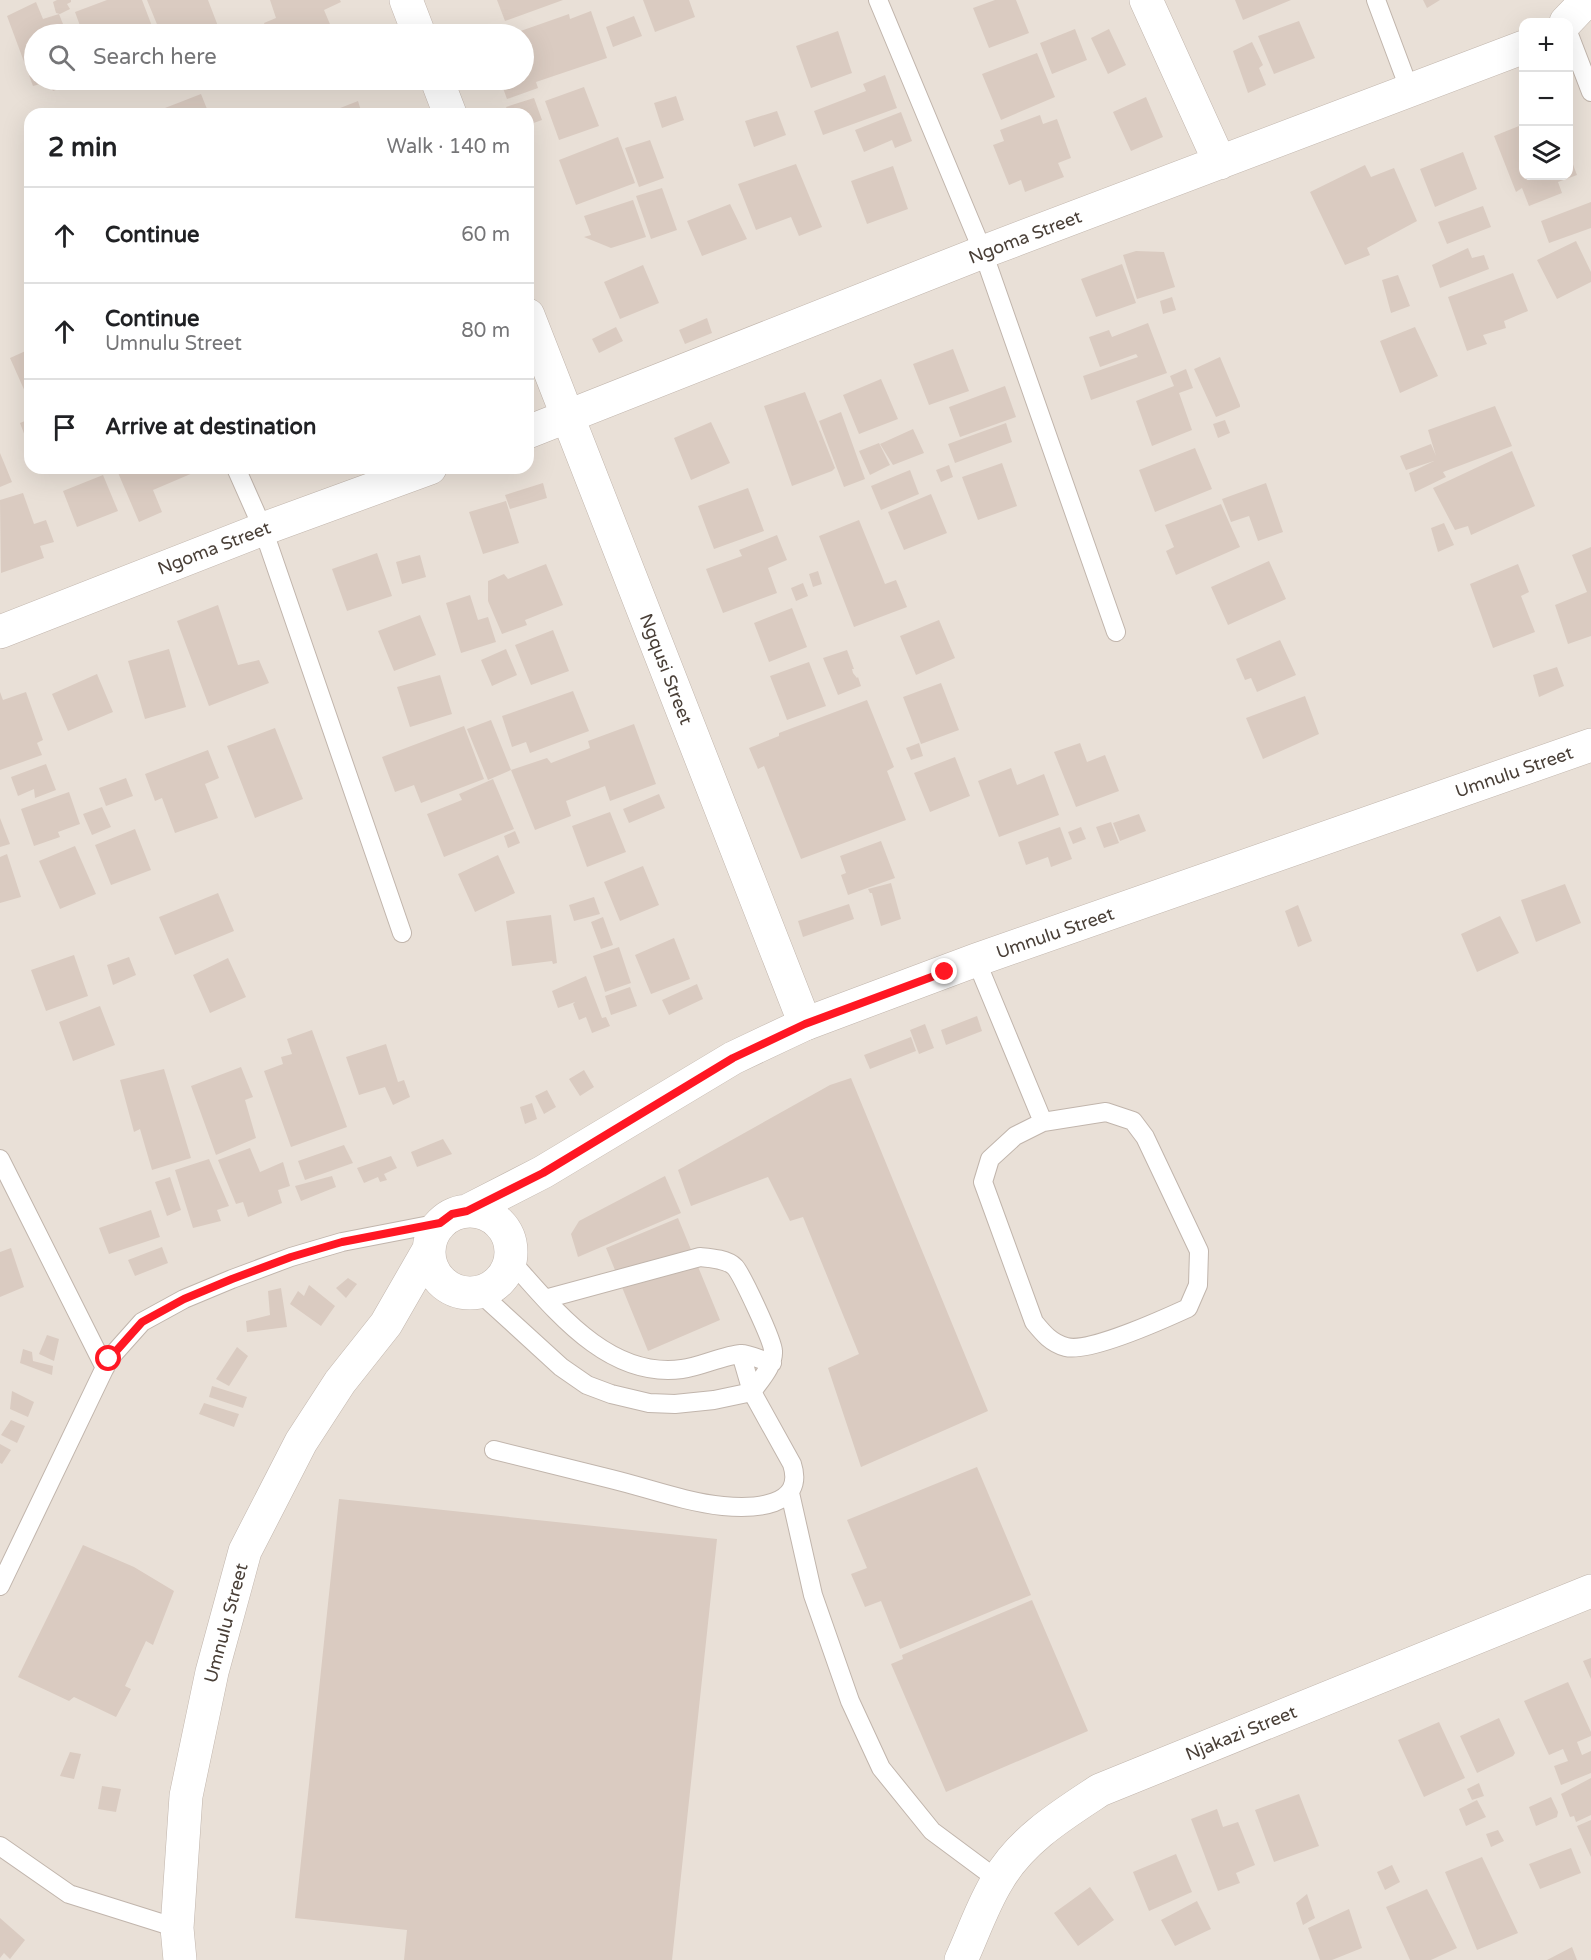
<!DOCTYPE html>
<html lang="en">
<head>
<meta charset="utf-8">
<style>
	body { margin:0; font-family:"Varela Round",sans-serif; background:#f2f2f2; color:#202124 }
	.controls { position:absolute; right:18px; top:18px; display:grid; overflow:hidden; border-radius:12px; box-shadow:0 6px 24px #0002 }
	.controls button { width:54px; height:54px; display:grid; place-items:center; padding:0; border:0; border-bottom:2px solid #e0e0e0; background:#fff; color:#202124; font:30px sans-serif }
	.stop { position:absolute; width:18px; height:18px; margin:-14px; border:4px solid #ff1723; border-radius:50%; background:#fff }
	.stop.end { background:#ff1723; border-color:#fff; box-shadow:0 2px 6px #0008 }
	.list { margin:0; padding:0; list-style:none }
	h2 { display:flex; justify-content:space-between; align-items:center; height:78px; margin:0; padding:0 24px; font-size:26px }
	h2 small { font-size:20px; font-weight:400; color:#757577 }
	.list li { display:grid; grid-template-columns:39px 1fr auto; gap:18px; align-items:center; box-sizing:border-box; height:96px; padding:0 24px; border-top:2px solid #e0e0e0 }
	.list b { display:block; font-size:22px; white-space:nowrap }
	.list p { margin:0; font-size:20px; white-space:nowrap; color:#757577 }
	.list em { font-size:20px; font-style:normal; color:#757577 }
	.icon { flex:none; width:33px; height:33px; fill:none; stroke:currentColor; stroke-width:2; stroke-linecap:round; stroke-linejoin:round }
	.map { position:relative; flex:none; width:1591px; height:1960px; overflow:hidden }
	.search { position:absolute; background:#fff; box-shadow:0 6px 24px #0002; left:24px; top:24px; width:510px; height:66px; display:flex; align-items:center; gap:15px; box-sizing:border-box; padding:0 21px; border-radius:33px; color:#757577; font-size:22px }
	.panel { position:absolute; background:#fff; box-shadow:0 6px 24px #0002; left:24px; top:108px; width:510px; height:366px; border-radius:18px }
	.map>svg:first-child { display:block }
	.residential { fill:#e9e0d7; fill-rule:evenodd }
	.building { fill:#dacbc1 }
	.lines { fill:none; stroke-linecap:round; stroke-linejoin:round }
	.service-casing { stroke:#c1b5ac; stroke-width:20 }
	.minor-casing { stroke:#c1b5ac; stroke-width:34 }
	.tertiary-casing { stroke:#c1b5ac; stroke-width:34 }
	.service { stroke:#fff; stroke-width:18 }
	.minor { stroke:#fff; stroke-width:33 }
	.tertiary { stroke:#fff; stroke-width:33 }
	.route { stroke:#ff1723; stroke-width:8 }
	.labels { text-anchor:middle; stroke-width:6; stroke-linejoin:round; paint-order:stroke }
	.street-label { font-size:18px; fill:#493f37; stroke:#fff }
</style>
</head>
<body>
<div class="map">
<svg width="1591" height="1960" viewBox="0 0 1591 1960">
	<rect width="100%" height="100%" fill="#f5efea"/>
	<path class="residential" d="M0 0H1591V1960H0ZM1524 22H1568V176H1524ZM34 34H524V80H34ZM30 114H528V468H30Z"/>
	<path class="building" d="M57 0H71V2L67 4 70 9 60 14 56 13 53 2Z
		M107 0H142L155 34H83L75 12Z
		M147 0H208L221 34H161Z
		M270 0H340L341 2 324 10 332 29 317 34H268L264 23 276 18Z
		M497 0H563L505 21Z
		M643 0H689L695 17 655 32Z
		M995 0H1016L1029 33 989 48 973 8Z
		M1235 0H1291L1243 20Z
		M1423 0H1440L1427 8Z
		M36 2 43 19 59 14 67 34H34V80H82L53 91 48 82 33 86 7 16Z
		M591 11 607 58 536 82 538 88 507 99 500 80H524V34H512L569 14 570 19Z
		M634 16 642 36 613 47 606 27Z
		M1299 21 1315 58 1274 74 1258 36Z
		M263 26 267 34H242Z
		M1075 29 1087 60 1052 74 1040 43Z
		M1109 29 1126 65 1108 74 1091 38Z
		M838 31 852 73 811 88 796 46Z
		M1252 42 1263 65 1259 68 1266 85 1248 93 1233 51Z
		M1037 53 1055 97 1001 120 982 74Z
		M885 75 897 108 823 135 814 111 866 91 863 84Z
		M584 87 599 126 559 140 545 101Z
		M201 94 209 114H167L165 108Z
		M676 96 684 120 662 128 654 103Z
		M1146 97 1163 137 1131 151 1113 112Z
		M534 98 542 120 528 125V114H509L506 107Z
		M358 101 362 114H325Z
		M777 111 786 135 754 147 745 121Z
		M901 112 912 141 895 148 892 140 864 152 855 130Z
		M1040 115 1043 124 1057 119 1071 158 1058 163 1064 177 1025 192 1021 180 1009 185 993 145 1004 141 1000 130Z
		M1524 124V176H1568L1569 154 1577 175 1558 182 1562 193 1529 206 1522 188 1516 192 1494 136Z
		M618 137 635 183 576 205 559 160Z
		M650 140 664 178 639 187 625 148Z
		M1463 152 1477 189 1435 207 1420 169Z
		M796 164 822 227 799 236 791 217 756 230 738 184Z
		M1365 165 1371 177 1394 168 1417 221 1367 248 1370 255 1345 265 1310 192Z
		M893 166 908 209 867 224 851 181Z
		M662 188 677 230 651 239 636 196Z
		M633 200 646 237 611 248 584 237 591 235 584 216Z
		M1591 202V228L1549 243 1541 221Z
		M730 204 747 239 702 256 687 221Z
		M1483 206 1491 227 1447 244 1438 222Z
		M1576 241 1591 272V282L1557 299 1537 260Z
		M1468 248 1472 258 1484 255 1489 269 1440 288 1432 265Z
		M1136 251 1164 252 1175 287 1137 299 1123 255Z
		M1122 264 1136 303 1096 317 1081 279Z
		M643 265 659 303 620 319 604 282Z
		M1513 273 1528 311 1504 321 1506 328 1483 335 1487 344 1467 351 1448 297Z
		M1398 275 1410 306 1391 313 1382 280Z
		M1172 297 1176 310 1163 314 1160 301Z
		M707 318 712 333 685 344 679 330Z
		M1148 323 1167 373 1091 400 1083 376 1138 357 1136 354 1100 367 1089 337 1109 330 1112 337Z
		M616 327 623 341 599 353 592 339Z
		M1415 327 1438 376 1400 393 1380 341Z
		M30 349V392L26 394 10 358Z
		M953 349 969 391 929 405 913 364Z
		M1220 357 1240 405V407L1216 417 1194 369Z
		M1186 369 1193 388 1179 393 1192 430 1152 446 1136 401 1174 386 1170 376Z
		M881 379 898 419 859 434 843 395Z
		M1005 386 1016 417 960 437 949 407Z
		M805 392 835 468 832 471 792 486 764 406Z
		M1495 406 1512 446 1443 472 1446 477 1415 492 1409 473 1434 461 1406 470 1400 456 1431 444 1436 456 1428 430Z
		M841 412 865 479 844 487 819 421Z
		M30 419V443L28 444 20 423Z
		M1225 420 1230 433 1218 438 1213 424Z
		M711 422 730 463 691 480 674 438Z
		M1006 423 1012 442 955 463 948 444Z
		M913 429 924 453 893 465 880 444Z
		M879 443 890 465 870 475 859 451Z
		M1195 448 1212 489 1155 512 1139 470Z
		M1512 451 1535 506 1471 535 1468 526 1455 530 1433 488Z
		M0 453 12 482 0 487Z
		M1002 463 1017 506 978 520 962 477Z
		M949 465 953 477 941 482 936 470Z
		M116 468H199L200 470 153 490 162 512 139 522Z
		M910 470 919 494 881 510 871 486Z
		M103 475 118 511 77 527 63 491Z
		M543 483 547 498 510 509 505 495Z
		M1266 483 1283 532 1258 541 1249 516 1231 522 1222 499Z
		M748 488 764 531 714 549 698 506Z
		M23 493 34 524 46 520 54 542 40 546 44 558 1 573 0 500Z
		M931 494 947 533 904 550 888 512Z
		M506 501 519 543 483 554 469 512Z
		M1221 504 1240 547 1176 575 1166 551 1174 547 1165 525Z
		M859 520 885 584 896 580 907 607 854 627 819 536Z
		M1444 523 1454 545 1438 552 1431 528Z
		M777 535 787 560 768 568 777 593 723 613 706 569 742 556 739 550Z
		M1591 547V636L1568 644 1555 605 1587 592 1572 555Z
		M377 553 392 596 347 611 332 569Z
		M420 555 426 577 402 584 396 562Z
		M1269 561 1286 599 1228 625 1211 587Z
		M546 564 563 605 525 620 527 625 502 634 488 601V581L504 574 508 579Z
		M1518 564 1529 592 1521 596 1535 632 1493 648 1470 584Z
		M818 571 822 584 813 587 809 574Z
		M803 583 808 596 796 601 791 588Z
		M470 595 478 620 488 617 496 642 461 653 446 603Z
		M218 605 238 665 259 660 269 683 209 706 177 621Z
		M792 608 807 647 769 662 754 623Z
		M420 615 436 655 394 671 378 631Z
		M939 620 955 658 916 675 900 636Z
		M553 630 569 671 531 685 515 645Z
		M1280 640 1296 675 1257 692 1251 678 1245 680 1236 659Z
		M169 649 186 707 145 719 128 661Z
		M506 649 517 675 492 686 481 660Z
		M847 650 854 669H852L853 673 857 678 858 677 861 686 838 695 823 658Z
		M809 662 826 706 787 720 770 676Z
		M1557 667 1564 686 1539 697 1533 675Z
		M97 674 113 712 68 731 52 694Z
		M440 675 452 714 410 727 397 687Z
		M941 683 959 730 921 744 903 697Z
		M573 691 589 731 530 753 526 742 512 747 502 716Z
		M0 692 3 700 26 692 43 740 37 743 42 755 0 770Z
		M1305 696 1319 734 1263 759 1246 718Z
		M867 700 894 767 887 771 906 820 801 859 764 766 758 769 749 748 779 736V733Z
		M491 720 511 770 488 780 467 729Z
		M634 724 656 784 610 801 605 786 566 801 571 816 535 830 511 770 547 758 551 763 590 748 588 741Z
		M464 726 484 779 421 803 414 785 395 792 382 757Z
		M275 728 303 799 255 818 227 746Z
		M919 743 923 756 911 760 906 748Z
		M1080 743 1087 762 1105 755 1119 791 1076 807 1054 752Z
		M208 750 219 778 205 784 218 818 175 833 162 798 155 801 145 774Z
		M955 757 970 796 930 812 914 773Z
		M46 764 56 790 35 798 34 789 18 796 11 777Z
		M1011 768 1017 785 1044 774 1059 815 999 837 978 781Z
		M126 778 133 796 106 806 99 788Z
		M493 779 514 829 444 857 427 814 462 800 459 794Z
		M69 792 80 824 58 832 60 837 34 846 21 809Z
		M659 794 665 808 629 823 623 809Z
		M102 807 111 827 92 835 83 814Z
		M610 812 626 852 587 867 572 826Z
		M1139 814 1146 831 1120 841 1113 823Z
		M0 818 10 844 0 847Z
		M1111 822 1119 843 1104 848 1096 827Z
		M1060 827 1072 859 1051 867 1048 857 1026 865 1018 842Z
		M1081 827 1086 839 1073 844 1068 832Z
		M135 829 151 870 111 885 95 845Z
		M515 831 520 843 508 848 504 836Z
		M881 841 895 878 848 895 841 875 846 873 840 856Z
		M75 846 96 894 60 909 39 861Z
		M7 854 21 897 0 903V857Z
		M498 855 515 893 475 912 458 874Z
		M643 866 659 905 620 921 604 882Z
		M891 883 901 919 881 926 872 893H870L868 889Z
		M1565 884 1581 923 1536 942 1521 900Z
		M218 893 234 931 175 955 159 917Z
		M594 897 600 914 574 921 569 905Z
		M849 904 854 919 803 937 798 921Z
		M1298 905 1312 941 1298 947 1285 911Z
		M551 915 557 963 553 964 552 961 512 966 506 921Z
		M1500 916 1519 953 1477 972 1461 934Z
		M603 917 613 945 601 949 591 922Z
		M674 938 690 979 651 994 635 955Z
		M619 947 631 983 605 992 593 956Z
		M74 955 88 996 46 1011 31 970Z
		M129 957 136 975 113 985 107 965Z
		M228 958 246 997 210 1013 193 975Z
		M586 976 602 1018 606 1017 610 1026 592 1033 586 1017 579 1020 573 1004 575 1002 558 1008 552 991Z
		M697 984 703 999 669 1015 662 1000Z
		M630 987 637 1006 611 1015 605 996Z
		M100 1006 115 1045 73 1061 59 1022Z
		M977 1016 982 1031 946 1045 941 1030Z
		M925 1024 934 1048 919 1054 910 1030Z
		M312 1030 347 1127 291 1147 264 1071 283 1064 281 1057 292 1054 287 1039Z
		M911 1037 916 1051 870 1069 864 1055Z
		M386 1044 398 1082 404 1080 410 1097 393 1105 385 1087 359 1095 346 1057Z
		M241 1067 253 1097 245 1100 256 1138 216 1155 191 1086Z
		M164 1069 191 1158 152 1170 140 1129 134 1132 120 1080Z
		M584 1070 594 1087 580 1096 569 1079Z
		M851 1078 988 1411 861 1467 828 1368 859 1354 803 1217 790 1221 768 1177 691 1206 678 1170 830 1085Z
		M547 1090 556 1107 544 1114 535 1096Z
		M532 1103 537 1119 525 1124 520 1107Z
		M443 1139 452 1154 417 1167 411 1152Z
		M344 1145 353 1163 305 1180 298 1161Z
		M250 1148 260 1172 283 1162 290 1186 278 1190 282 1203 248 1217 243 1202 236 1204 218 1160Z
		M391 1156 397 1168 384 1174 387 1180 380 1182 378 1177 364 1183 357 1168Z
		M209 1159 229 1206 217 1210 221 1221 193 1228 175 1170Z
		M332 1176 336 1187 301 1201 295 1186Z
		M665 1176 681 1213 578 1257 571 1234 579 1221Z
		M170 1177 181 1210 167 1216 155 1182Z
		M151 1210 160 1237 109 1254 99 1228Z
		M678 1218 720 1320 648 1351 606 1248Z
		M162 1247 168 1263 135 1276 128 1260Z
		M11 1248 24 1287 0 1297V1252Z
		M348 1278 357 1284 346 1298 336 1288Z
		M309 1285 335 1306 321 1326 290 1304 298 1291 304 1296Z
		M281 1288 287 1327 247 1332 246 1321 270 1315 268 1291Z
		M47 1335 59 1339 54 1361 39 1354Z
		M237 1347 248 1356 229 1386 216 1379Z
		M23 1349 32 1352 33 1361 53 1366 52 1375 20 1363Z
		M212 1386 247 1397 243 1408 209 1397Z
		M12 1391 34 1402 28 1417 10 1409Z
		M204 1403 239 1414 234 1427 199 1414Z
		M11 1420 25 1426 17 1443 1 1435Z
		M0 1444 11 1450 2 1464 0 1463Z
		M977 1467 1031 1595 900 1649 881 1601 865 1607 851 1574 867 1568 847 1520Z
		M339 1499 717 1539 672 1960H404L407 1930 295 1918Z
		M83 1545 134 1567 174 1591 153 1645 146 1641 125 1686 131 1689 116 1717 74 1697 69 1701 18 1677Z
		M1032 1600 1088 1731 946 1792 891 1664 903 1659 902 1655Z
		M1591 1658V1679L1583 1661Z
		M1568 1682 1591 1732V1736L1577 1742 1582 1755 1591 1751V1773L1561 1785 1554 1766 1568 1761 1563 1749 1549 1755 1524 1701Z
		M1499 1718 1515 1753 1513 1756 1477 1773 1460 1736Z
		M1439 1722 1465 1778 1424 1797 1398 1740Z
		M70 1752 81 1754 74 1779 60 1776Z
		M1591 1778V1815L1576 1822 1574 1816 1570 1817 1561 1794Z
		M1479 1783 1484 1796 1472 1800 1467 1789Z
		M102 1786 121 1789 116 1812 98 1809Z
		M1299 1794 1319 1846 1274 1862 1255 1810Z
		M1551 1797 1558 1812 1557 1817 1536 1826 1529 1807Z
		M1477 1800 1486 1817 1466 1826 1459 1809Z
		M1217 1809 1223 1827 1238 1822 1255 1865 1236 1873 1240 1883 1218 1891 1191 1819Z
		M1591 1820V1857L1577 1826Z
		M1498 1830 1504 1841 1491 1847 1486 1834Z
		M1571 1848 1581 1873 1540 1889 1529 1864Z
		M1176 1854 1192 1892 1149 1911 1133 1872Z
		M1482 1857 1518 1933 1477 1950 1445 1872Z
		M1392 1865 1400 1882 1385 1890 1377 1872Z
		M1090 1887 1114 1920 1078 1946 1054 1913Z
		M1427 1889 1457 1948 1431 1960H1410L1386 1907Z
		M1307 1894 1315 1918 1303 1925 1296 1903Z
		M1197 1901 1211 1929 1175 1946 1161 1920Z
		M1349 1909 1362 1948 1332 1960H1320L1308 1928Z
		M0 1918 25 1940 10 1959 4 1953 0 1958Z
		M1572 1947 1577 1960H1547Z"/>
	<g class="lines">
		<g class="service-casing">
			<path id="service" d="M878 0 983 252 1116 632
				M1376 0 1410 91
				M1568 32 1591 92
				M236 468 263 529 402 933
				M976 960 1043 1122 1015 1136 990 1159 983 1182 1034 1322C1043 1333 1051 1343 1066 1347 1089 1353 1164 1319 1188 1308L1198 1285 1199 1251 1145 1137 1133 1121 1106 1112 1043 1122
				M0 1159 105 1368
				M511 1261C555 1310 608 1379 682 1369 700 1367 724 1355 741 1354 750 1354 763 1361 772 1363
				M480 1293 561 1367 587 1385 611 1394 649 1403 675 1404 714 1400 752 1392C760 1380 774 1366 773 1351 773 1341 742 1275 735 1267 727 1259 711 1258 700 1257L545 1299
				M494 1450C533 1460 572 1469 611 1479 648 1488 685 1502 723 1506 753 1509 806 1507 792 1464L752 1392 741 1354
				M790 1493 813 1595 850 1701 881 1768 932 1831 998 1880
				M0 1586 109 1359 142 1322 184 1299 232 1279 291 1257 342 1242 440 1223
				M0 1846 69 1894 177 1928"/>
		</g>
		<g class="minor-casing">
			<path id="minor" d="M406 0 419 34
				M1146 0 1220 163
				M1566 22 1587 0
				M437 80 450 114
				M528 315 805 1024
				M528 432 983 252 1524 47
				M0 632 263 529 430 468
				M961 1960C973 1934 983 1904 998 1880 1021 1840 1062 1815 1100 1790L1591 1591"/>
		</g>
		<g class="tertiary-casing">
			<path id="tertiary" d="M429 1252a41 41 0 1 1 82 0a41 41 0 1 1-82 0Z
				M467 1211 543 1172 733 1058 805 1024 976 960 1591 745
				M180 1960 177 1928 186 1796 212 1672 245 1551 301 1442 340 1382 386 1324 428 1251"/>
		</g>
		<use href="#service" class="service"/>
		<use href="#minor" class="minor"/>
		<use href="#tertiary" class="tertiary"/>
	</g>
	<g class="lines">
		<path class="route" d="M109 1359 142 1322 184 1299 232 1279 291 1257 342 1242 440 1223 452 1214 467 1211 543 1173 733 1058 805 1024 945 972"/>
	</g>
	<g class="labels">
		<g class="street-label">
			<text transform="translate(1025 237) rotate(-21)" y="6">Ngoma Street</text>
			<text transform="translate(214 548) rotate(-21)" y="6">Ngoma Street</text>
			<text transform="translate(666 669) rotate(69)" y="6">Ngqusi Street</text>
			<text transform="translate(1514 772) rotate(-19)" y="6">Umnulu Street</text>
			<text transform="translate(1055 933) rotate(-19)" y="6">Umnulu Street</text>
			<text transform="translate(226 1623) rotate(-75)" y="6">Umnulu Street</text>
			<text transform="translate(1241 1733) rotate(-22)" y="6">Njakazi Street</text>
		</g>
	</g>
</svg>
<div class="controls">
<button>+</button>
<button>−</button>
<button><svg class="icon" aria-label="layers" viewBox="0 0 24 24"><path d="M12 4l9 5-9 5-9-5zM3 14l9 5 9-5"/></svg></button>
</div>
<div class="stop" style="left:109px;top:1359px"></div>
<div class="stop end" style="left:945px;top:972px"></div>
<div class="search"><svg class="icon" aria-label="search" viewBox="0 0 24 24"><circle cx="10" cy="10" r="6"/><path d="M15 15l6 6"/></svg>Search here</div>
<section class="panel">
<h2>2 min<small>Walk · 140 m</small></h2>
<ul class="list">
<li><svg class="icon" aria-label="ahead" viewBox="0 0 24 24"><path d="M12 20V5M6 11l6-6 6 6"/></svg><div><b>Continue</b></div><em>60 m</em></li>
<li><svg class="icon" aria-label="ahead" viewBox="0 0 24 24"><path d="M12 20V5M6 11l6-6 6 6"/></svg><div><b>Continue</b><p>Umnulu Street</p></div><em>80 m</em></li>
<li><svg class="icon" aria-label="arrive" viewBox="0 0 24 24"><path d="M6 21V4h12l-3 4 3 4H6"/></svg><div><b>Arrive at destination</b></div></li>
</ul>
</section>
</div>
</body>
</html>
